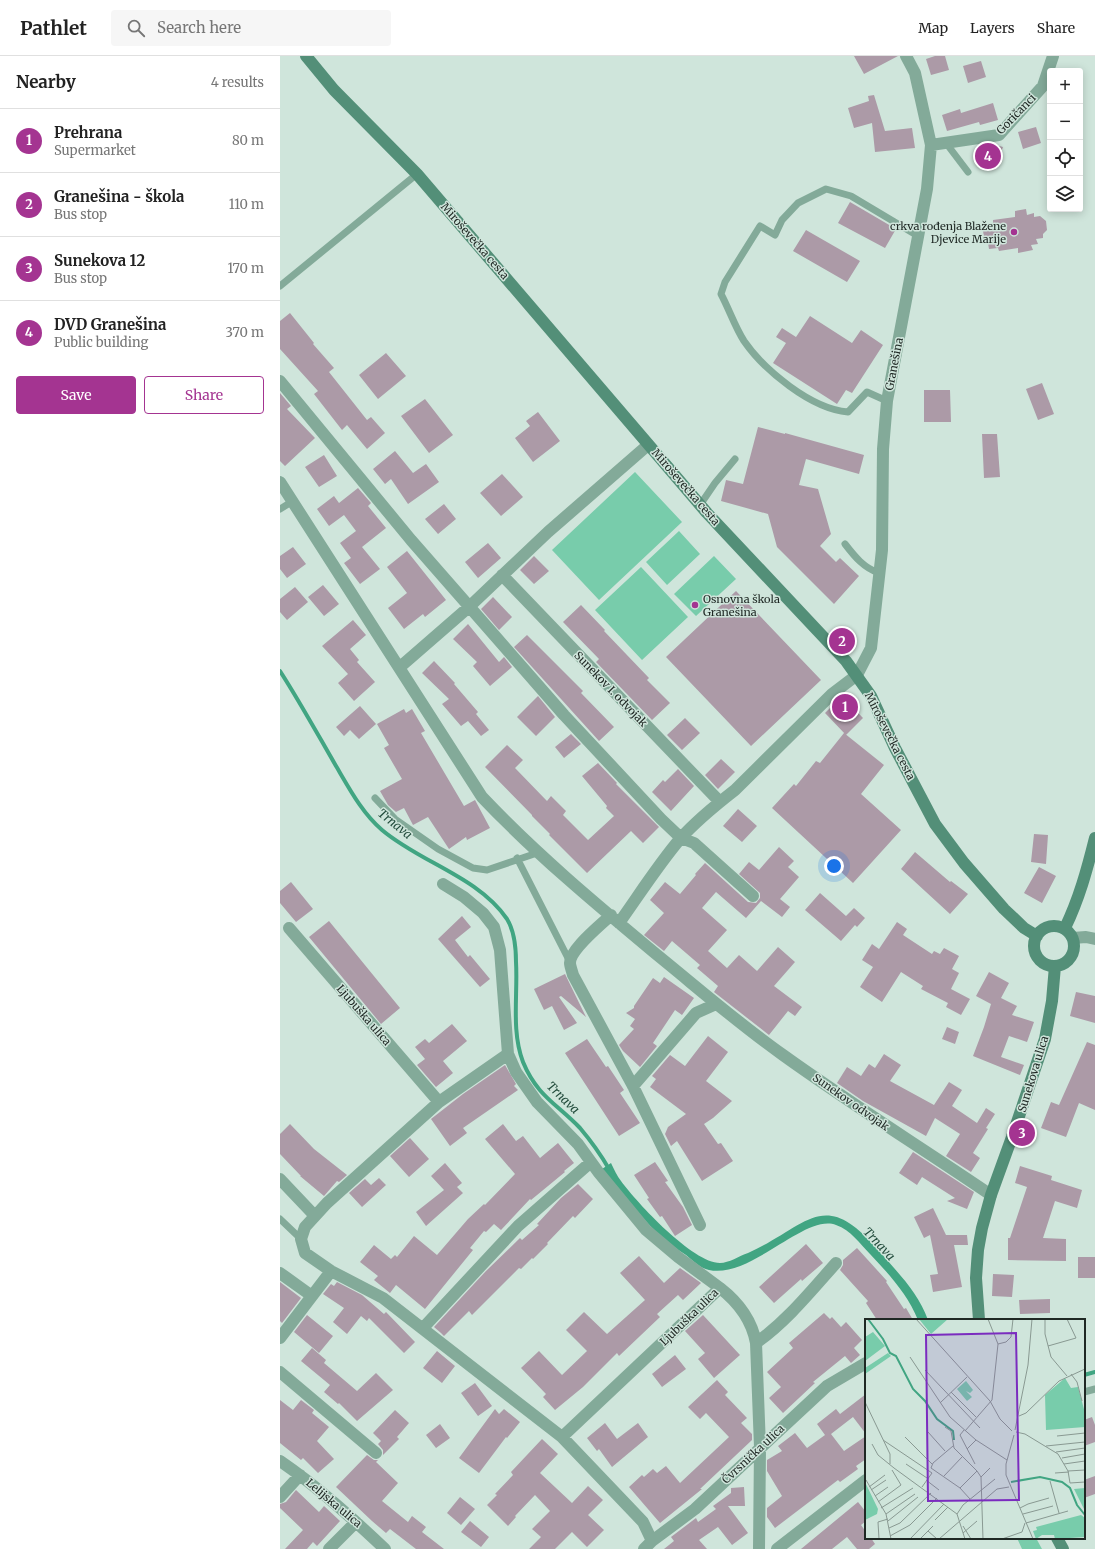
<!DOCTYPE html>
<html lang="en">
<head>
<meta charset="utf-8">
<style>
	body { margin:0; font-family:Merriweather,serif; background:#f6f6f6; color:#222 }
	.controls { position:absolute; right:12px; top:12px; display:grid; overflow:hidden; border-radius:4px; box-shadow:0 2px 10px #0003 }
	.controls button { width:36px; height:36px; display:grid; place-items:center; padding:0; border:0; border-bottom:1px solid #e0e0e0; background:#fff; color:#222; font:20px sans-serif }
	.you { position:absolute; left:554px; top:810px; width:14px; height:14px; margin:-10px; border:3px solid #fff; border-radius:50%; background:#1a73e8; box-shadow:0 0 0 6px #1a73e833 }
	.badge { display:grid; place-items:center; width:26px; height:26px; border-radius:50%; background:#a43491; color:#fff; font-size:13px; font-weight:700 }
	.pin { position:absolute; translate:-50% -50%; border:2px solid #fff; box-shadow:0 1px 4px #0006 }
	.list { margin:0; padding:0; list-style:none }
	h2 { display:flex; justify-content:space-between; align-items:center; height:52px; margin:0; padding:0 16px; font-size:17px }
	h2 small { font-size:13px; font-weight:400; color:#767676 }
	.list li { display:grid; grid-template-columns:26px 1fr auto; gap:12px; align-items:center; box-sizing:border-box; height:64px; padding:0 16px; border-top:1px solid #e0e0e0 }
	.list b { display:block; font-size:15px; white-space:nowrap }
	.list p { margin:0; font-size:13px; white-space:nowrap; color:#767676 }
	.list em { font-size:13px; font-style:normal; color:#767676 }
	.actions { display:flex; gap:8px; padding:12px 16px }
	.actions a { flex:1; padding:9px 0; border:1px solid #a43491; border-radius:4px; text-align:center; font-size:14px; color:#a43491 }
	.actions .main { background:#a43491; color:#fff }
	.icon { flex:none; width:22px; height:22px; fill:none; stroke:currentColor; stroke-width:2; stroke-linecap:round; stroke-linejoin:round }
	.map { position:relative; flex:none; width:815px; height:1493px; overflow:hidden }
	header { display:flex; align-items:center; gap:24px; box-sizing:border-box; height:56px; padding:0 20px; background:#fff; border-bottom:1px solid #e0e0e0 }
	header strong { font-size:19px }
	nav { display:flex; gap:22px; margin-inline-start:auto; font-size:14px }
	.search { width:280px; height:36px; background:#f6f6f6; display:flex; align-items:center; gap:10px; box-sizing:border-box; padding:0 14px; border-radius:4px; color:#767676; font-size:15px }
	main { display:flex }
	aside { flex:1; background:#fff }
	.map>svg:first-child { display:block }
	.green { fill:#78ccab }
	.water { fill:#41a582 }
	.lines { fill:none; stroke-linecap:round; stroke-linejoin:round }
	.stream { stroke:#41a582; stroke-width:4 }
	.building { fill:#ac9aa7 }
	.lane { stroke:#83aa99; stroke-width:7 }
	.street { stroke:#83aa99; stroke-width:12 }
	.secondary { stroke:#538f78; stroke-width:12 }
	.poi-dot { fill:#a43491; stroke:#cfe5db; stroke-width:1.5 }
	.labels { text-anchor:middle; stroke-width:3; stroke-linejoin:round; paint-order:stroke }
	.street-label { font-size:11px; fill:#1f2824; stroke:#cfe5db }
	.poi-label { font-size:11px; fill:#1f2824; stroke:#cfe5db; text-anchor:end }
	.water-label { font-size:12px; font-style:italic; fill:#214b3b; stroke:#cfe5db }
	.inset-river { fill:none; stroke:#41a582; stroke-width:2 }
	.inset-road { fill:none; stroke:#899992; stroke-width:1 }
	.view { fill:#7b2cbf; fill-opacity:0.15; stroke:#7b2cbf; stroke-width:2 }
	.inset-edge { fill:none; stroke:#1f2824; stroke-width:2 }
</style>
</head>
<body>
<header>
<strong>Pathlet</strong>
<div class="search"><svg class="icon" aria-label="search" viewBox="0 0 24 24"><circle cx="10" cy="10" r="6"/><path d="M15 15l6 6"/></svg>Search here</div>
<nav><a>Map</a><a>Layers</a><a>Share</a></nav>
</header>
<main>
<aside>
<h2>Nearby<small>4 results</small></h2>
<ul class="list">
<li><span class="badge">1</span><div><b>Prehrana</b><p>Supermarket</p></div><em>80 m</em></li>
<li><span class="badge">2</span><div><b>Granešina - škola</b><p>Bus stop</p></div><em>110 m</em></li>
<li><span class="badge">3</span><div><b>Sunekova 12</b><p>Bus stop</p></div><em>170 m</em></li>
<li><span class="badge">4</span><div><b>DVD Granešina</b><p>Public building</p></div><em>370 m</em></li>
</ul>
<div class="actions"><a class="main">Save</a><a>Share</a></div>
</aside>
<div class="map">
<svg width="815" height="1493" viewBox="0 0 815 1493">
	<rect width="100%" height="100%" fill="#cfe5db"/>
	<path class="green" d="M355 416 402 466 319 544 272 494Z
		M399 475 420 498 387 529 366 506Z
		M434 500 456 523 416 560 394 538Z
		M361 511 408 561 362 604 315 554Z
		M737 1482H756L762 1493H742Z"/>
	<path class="water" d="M331 1107C334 1113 337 1120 341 1125 357 1147 413 1207 440 1207 449 1207 459 1200 468 1197 528 1170 543 1129 599 1195 618 1217 638 1236 648 1264H638C628 1239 609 1218 590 1198 580 1188 571 1174 556 1169 525 1157 471 1223 429 1214 420 1212 413 1205 406 1199 396 1192 385 1186 377 1177 357 1157 340 1134 322 1113Z"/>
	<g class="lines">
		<path class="stream" d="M0 615C20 646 38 679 56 710 69 732 82 757 102 774 141 807 197 820 227 863 235 876 236 892 236 906 238 938 231 975 243 1006 257 1040 277 1048 300 1072 311 1085 321 1099 329 1113
			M804 1319 815 1316"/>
	</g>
	<path class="building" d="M574 0H618L584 18Z
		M655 0H665L669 14 651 19 646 3Z
		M701 5 706 21 688 27 683 10Z
		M594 39 605 75 632 72 635 92 595 96 592 67 574 72 568 52 589 45 588 40Z
		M713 47 718 64 700 69 699 66 667 75 662 59 680 53 681 57Z
		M756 71 761 87 743 93 738 76Z
		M712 88 723 91 714 114 695 107 702 89Z
		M570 146 616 173 605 192 558 167Z
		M746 153 747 159 754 157V161L760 160 766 165 767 174 763 178V182L756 183 758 188 751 189 753 194 738 197V192L719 195 718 192 709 193 708 187H705L703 175 706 174V168L713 167V164L735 161V155Z
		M526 174 580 205 567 226 513 195Z
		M10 257 34 287 33 288 54 312 49 316 87 364 91 361 105 377 87 393 67 369 62 374 34 338 38 335 0 293V265Z
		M530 260 572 287 581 274 603 289 572 337 566 334 557 348 493 307 506 287 496 281 502 272 516 281Z
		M106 297 126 320 98 343 79 319Z
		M762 327 774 358 758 364 746 333Z
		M644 334H670L671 366H644Z
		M0 337 11 350 7 353 35 382 5 410 0 405Z
		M145 343 173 379 149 397 121 360Z
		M258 356 280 385 253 406 235 382 250 370 246 365Z
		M478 371 505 378V377L584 399 579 418 526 403 519 429 538 433 551 478 540 490 556 506 560 502 579 520 554 548 497 491 488 458 441 445 446 424 463 428Z
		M702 378H717L720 421 704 422Z
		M115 395 133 417 146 408 159 426 128 448 111 423 105 428 93 413Z
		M44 399 57 420 39 431 25 411Z
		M222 418 243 441 221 460 200 437Z
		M78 432 91 447 88 450 106 472 82 491 100 513 80 528 64 507 71 502 60 487 76 475 64 459 49 470 37 453 54 440 59 447Z
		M164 448 176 463 158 478 145 463Z
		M208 487 221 502 198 522 185 506Z
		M13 491 26 508 7 522 0 513V500Z
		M127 495 166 544 145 561 143 558 124 573 108 552 127 537 107 511Z
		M254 500 269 515 254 528 240 514Z
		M43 529 59 548 44 560 28 541Z
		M15 531 28 546 7 564 0 556V543Z
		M456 535 541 624 471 690 386 601Z
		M213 541 232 561 219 574 201 553Z
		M301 549 325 574 324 575 369 622 367 624 390 647 372 664 316 606 319 603 283 566Z
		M73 564 86 579 70 593 79 604 77 606 95 626 74 645 58 627 68 618 42 590Z
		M188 568 219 606 224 601 232 611 210 630 193 610 197 606 173 583Z
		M247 579 303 635 301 637 334 671 319 685 234 591Z
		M154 605 175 627 174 628 198 656 196 658 209 674 201 680 188 665 181 670 162 648 169 643 142 617Z
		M258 640 275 661 256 680 237 661Z
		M562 640 583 662 566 679 545 657Z
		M80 650 96 668 79 683 70 674 64 680 56 671Z
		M124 653 126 657 132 653 145 675 141 677 184 750 195 744 210 772 187 784 186 781 169 793 148 761 133 769 124 752 116 756 108 749 100 735 122 723 104 692 109 689 97 668Z
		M405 662 420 677 402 694 387 679Z
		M564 677 604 709 581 738 621 774 573 827 492 752 514 728 516 730 536 705 540 707Z
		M291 678 301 688 284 702 275 691Z
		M227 689 243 704 235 712 267 745 271 740 286 755 283 759 308 784 334 760 326 752 327 750 302 720 318 707 337 727 336 728 379 771 363 787 351 775 307 817 269 779 270 778 252 760V759L205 711Z
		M441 703 455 716 438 733 425 719Z
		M398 713 414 730 391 755 372 736 383 724 385 726Z
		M458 753 477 770 462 786 443 770Z
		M754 778 768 779 766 808 751 806Z
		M499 791 514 805 508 811 519 821 500 843 510 851 502 861 481 845 466 862 436 836 422 852 447 874 428 895 447 912 459 899 477 915 498 891 515 906 494 930 522 951 515 960 508 955 489 979 434 936 438 930 417 912 420 909 392 885 384 895 364 879 384 857 370 844 385 826 400 838 416 819 415 818 425 807 468 846 476 847 480 842V837L459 818 469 806 479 814Z
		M635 796 670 826 671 825 688 838 670 858 621 813Z
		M759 811 776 820 762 847 744 837Z
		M11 826 33 853 16 866 0 847V835Z
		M540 837 566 860 574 852 585 862 577 871 575 869 561 885 525 854Z
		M182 860 191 871 175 884 188 901 190 899 210 923 200 931 158 883Z
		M49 865 120 952 101 968 29 881Z
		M617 866 627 873 623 879 652 898 654 895 660 898 664 892 679 900 672 913 679 917 671 933 690 943 681 959 666 951 668 947 641 933 643 930 621 916 602 946 580 931 593 911 582 904 592 888 599 893Z
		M709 916 729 927 721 942 737 950 732 959 754 966 747 986 729 980 721 1001 744 1009 740 1019 693 1000 704 971 711 948 696 940Z
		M285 918 306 961 281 940 279 941 297 967 284 974 272 950 264 954 254 933Z
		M384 921 414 942 402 959 395 954 373 987 377 990 360 1011 343 995 339 989 354 973 350 970 355 963 346 957 354 952V950L373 922 380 927Z
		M796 936 815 940V967L790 960Z
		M172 968 187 985 163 1005 173 1017 156 1031 137 1009 145 1003 135 991 145 983 149 987Z
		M667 971 679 976 675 988 662 983Z
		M428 980 448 996 426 1025 452 1045 433 1062 424 1068 438 1088 441 1087 453 1105 422 1125 397 1085 391 1090 385 1078 388 1071 406 1058 370 1031 376 1023 372 1020 390 999 405 1010Z
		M307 983 326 1011 328 1010 344 1034 340 1037 360 1067 339 1080 285 997Z
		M807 986 815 989V1054L799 1047 786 1081 761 1072 771 1046 779 1049Z
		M604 998 621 1009 610 1025 654 1049 669 1026 682 1034 672 1050 697 1067 706 1052 715 1058 706 1072 708 1073 693 1097 700 1102 691 1116 666 1100 680 1078 655 1062 646 1080 583 1045 557 1027 567 1011 581 1020 589 1008 595 1012Z
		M225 1009 236 1028 234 1030 238 1034 183 1072 187 1077 170 1090 151 1063 183 1038Z
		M10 1068 34 1093 67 1119 59 1126 57 1125 44 1140 20 1120H21L0 1098V1078Z
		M223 1068 236 1085 243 1080 260 1102 278 1087 294 1107 284 1115 285 1116 251 1144 250 1143 221 1174 214 1168 206 1176 204 1175 190 1192 193 1194 145 1253 116 1229 110 1237 94 1224 98 1220 80 1206 94 1189 111 1203 115 1199 117 1201 134 1180 157 1199 188 1163 204 1148 205 1149 235 1118 205 1083Z
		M130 1082 149 1103 129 1121 110 1100Z
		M633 1096 694 1136 687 1153 667 1145 675 1142 642 1121 637 1129 619 1117Z
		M375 1106 388 1125 385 1126 403 1151 412 1169 395 1180 382 1160 380 1161 367 1143 369 1142 354 1119Z
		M165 1107 182 1127 177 1131 183 1137 146 1170 136 1156 164 1134 151 1120Z
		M740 1110 772 1120 771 1124 802 1134 797 1152 775 1145 763 1182 786 1183V1205L728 1204V1182H730L747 1131 735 1127Z
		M99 1122 106 1129 82 1151 69 1137 85 1123 91 1129Z
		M298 1128 313 1143 295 1162 293 1160 267 1187 268 1188 253 1203 252 1202 241 1213 239 1212 192 1259 189 1255 164 1280 161 1277 154 1271 206 1215 240 1182 242 1184 259 1169 257 1168 281 1142Z
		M653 1152 666 1179H687L688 1189H674L682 1231 653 1236 650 1219 658 1218 650 1179 644 1182 634 1161Z
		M526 1188 543 1207 522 1225 521 1223 494 1247 479 1231Z
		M577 1192 607 1225 606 1226 624 1253 626 1252 633 1264H597L586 1247 588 1245 560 1214 563 1209V1204Z
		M359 1200 384 1227 400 1212 421 1227 403 1244 398 1239 377 1258 380 1261 339 1300 337 1297 303 1331 275 1354 263 1341 266 1338 241 1312 259 1295 282 1319 307 1295 286 1274 304 1256 327 1278 365 1244 340 1217Z
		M798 1201H815V1222H798Z
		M713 1218 734 1219 732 1241 712 1240Z
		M0 1226 21 1242 2 1267 0 1265Z
		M57 1226 82 1239 104 1258 106 1256 135 1286 124 1297 89 1262 87 1265 81 1260 67 1278 53 1266 64 1252 43 1238 51 1228 54 1230Z
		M770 1243V1257L740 1258 739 1244Z
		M544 1257 550 1263 552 1261 561 1271 566 1266 582 1284 574 1292 580 1299 571 1307 565 1300 533 1326 535 1327 503 1357 489 1342 501 1331 487 1316 513 1292 509 1287Z
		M27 1259 53 1280 39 1297 14 1276Z
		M423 1259 460 1299 434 1322 418 1303 425 1297 405 1275Z
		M32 1292 46 1304 44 1307 77 1335 96 1317 113 1334 77 1365 59 1347 58 1348 44 1336 50 1329 21 1305Z
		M157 1295 175 1310 162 1327 143 1312Z
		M395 1299 406 1313 382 1331 372 1318Z
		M437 1324 448 1336 445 1339 467 1362 461 1367 472 1378V1384L420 1433H422L380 1467 349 1431 362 1419 364 1421 373 1413 377 1417 386 1410 400 1427 449 1381 426 1357 420 1363 408 1351Z
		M195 1327 212 1350 198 1360 181 1337Z
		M586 1338V1378L573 1361 551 1378 564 1395 586 1380V1403L576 1410 578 1413 560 1426 558 1424 495 1472 487 1461V1452L502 1440 487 1415V1404L502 1395 498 1390 515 1377 527 1392 545 1379 537 1368 556 1353 560 1358Z
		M0 1344 13 1354 21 1344 34 1354 32 1357 49 1371 37 1385 54 1403 38 1417 23 1402 21 1404 0 1387Z
		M215 1353 219 1358 224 1353 240 1366 227 1382 226 1381 199 1417 179 1402Z
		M115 1354 129 1367 117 1381 119 1383 103 1399V1394L98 1388 101 1385 93 1377Z
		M812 1361 815 1369V1386L804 1390V1364Z
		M325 1367 337 1383 358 1367 368 1381 332 1411 319 1393 317 1395 307 1382Z
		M160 1368 170 1382 156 1392 146 1379Z
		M262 1383 278 1398 260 1417 292 1447 308 1430 323 1444 308 1459 324 1474 307 1491 292 1476 275 1493H249L261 1481 252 1473 270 1455 255 1439 235 1460 236 1461 228 1470 207 1449 217 1439 215 1438 233 1419 231 1416Z
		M87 1399 94 1404H98L96 1406 118 1427 102 1445 128 1466 132 1460 146 1471 142 1476 164 1493H136L110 1473 106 1477 92 1465 56 1431Z
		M815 1420V1438L804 1442V1424Z
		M464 1431 465 1450H448L468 1477 452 1489 438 1471 419 1484 427 1493H384L394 1485 391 1481 416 1462 418 1466 436 1453 433 1450 451 1437V1432Z
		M16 1434 39 1456 44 1450 60 1465 37 1490 33 1486 27 1493H5L23 1474 0 1452V1448L6 1446Z
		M180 1441 195 1453 181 1469 167 1457Z
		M578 1446 586 1456V1465L581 1469 586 1476V1482H591L595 1488 589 1493H577L567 1481 552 1493H521Z
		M190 1465 209 1481 201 1491 181 1476Z"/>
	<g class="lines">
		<path class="lane" d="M666 87 688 116
			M0 230 137 118
			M607 345 587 336 568 356C531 353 484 314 464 285 455 271 449 253 441 238L445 226 480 170 495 179 502 164 518 147 546 133 571 140 638 180
			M420 449 435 427 455 403
			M0 453 13 445
			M565 488C575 501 584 512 599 517
			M95 742 115 763 158 793 193 812 207 814 257 797
			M237 802 290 906
			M0 1163 21 1183
			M804 1336 815 1333"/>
		<path class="street" d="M651 89 719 79 763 30 773 0
			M0 325 131 484 284 659 381 763 401 782 414 787 473 840
			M0 426 202 741C256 798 316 848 376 898 418 932 459 968 503 999 571 1048 642 1092 711 1139
			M222 519 440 746
			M120 611 189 551 268 476 368 389
			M163 828 184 841 203 857 214 871 220 894 228 998 236 1016 257 1046 298 1088 319 1117 366 1174 398 1201 440 1232 282 1381
			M331 859C321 869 290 893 290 907 290 910 292 915 293 919L353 1030 420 1169
			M339 867C359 839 378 809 400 783 416 765 437 748 455 734L552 638 577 619 591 592 602 494 603 393 607 345 647 133 651 89 635 17 626 0
			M9 872 159 1046
			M793 882 806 881 815 883
			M228 998 159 1046 47 1147 25 1171 21 1183 25 1197 51 1215 103 1242 282 1381 363 1466 372 1485
			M353 1030 416 957 436 948
			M0 1123 35 1160
			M0 1217 32 1240
			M440 1232C458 1246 472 1265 476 1287 507 1265 531 1235 556 1207
			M143 1272 238 1170 311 1106
			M0 1282 51 1215
			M476 1287 480 1391 479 1493
			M0 1316 96 1397
			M0 1405C38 1431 72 1462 105 1493
			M0 1441 20 1419
			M49 1493 76 1466
			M364 1493 372 1485 415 1453 547 1330 586 1307
			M497 1493 586 1424"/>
		<path class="secondary" d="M26 0 54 34 137 118 427 457 566 605 591 640 615 692 655 768 684 807 724 853 744 872 757 880
			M754 890a20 20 0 1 1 40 0a20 20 0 1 1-40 0Z
			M785 872C799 843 807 814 815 782
			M699 1264 696 1222 698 1194 702 1172 711 1139 732 1081 765 983 772 945 775 910
			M777 1482 783 1493"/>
	</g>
	<g class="poi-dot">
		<circle cx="734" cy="176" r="4"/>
		<circle cx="415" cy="549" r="4"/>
	</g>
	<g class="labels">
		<g class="street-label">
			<text transform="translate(736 58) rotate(-46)" y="4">Goričanci</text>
			<text transform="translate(195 185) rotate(49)" y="4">Miroševečka cesta</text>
			<text transform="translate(614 308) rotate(-79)" y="4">Granešina</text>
			<text transform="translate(406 431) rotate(49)" y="4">Miroševečka cesta</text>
			<text transform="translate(331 633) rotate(46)" y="4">Sunekov I. odvojak</text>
			<text transform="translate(610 680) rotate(63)" y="4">Miroševečka cesta</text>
			<text transform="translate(84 959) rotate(49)" y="4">Ljubuška ulica</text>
			<text transform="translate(753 1018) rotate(-73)" y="4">Sunekova ulica</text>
			<text transform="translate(571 1046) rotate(35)" y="4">Sunekov odvojak</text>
			<text transform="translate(409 1261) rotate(-44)" y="4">Ljubuška ulica</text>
			<text transform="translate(473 1398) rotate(-43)" y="4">Čvrsnička ulica</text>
			<text transform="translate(54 1447) rotate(40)" y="4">Lelijska ulica</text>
		</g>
		<g class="poi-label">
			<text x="726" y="174">crkva rođenja Blažene<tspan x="726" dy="13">Djevice Marije</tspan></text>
			<text x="423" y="547" text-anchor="start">Osnovna škola<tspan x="423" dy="13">Granešina</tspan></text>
		</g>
		<g class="water-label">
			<text transform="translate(115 768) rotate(39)" y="4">Trnava</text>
			<text transform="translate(283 1042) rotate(44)" y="4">Trnava</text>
			<text transform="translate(599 1188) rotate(47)" y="4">Trnava</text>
		</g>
	</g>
	<g transform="translate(585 1263)">
		<rect width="220" height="220" fill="#cfe5db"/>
		<path d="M54 0H83L66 15ZM8 13 20 27 0 42V18ZM23 34 26 37 0 55V49ZM200 59 206 69 213 68 220 94V108L181 111 180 76ZM101 62 108 71 105 74 101 72 107 78 102 82 92 70ZM0 163 13 190 12 195 0 201ZM220 169V192L209 170ZM216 196 220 199V218L190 220 189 216H177L171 220 168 212 172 211 171 208Z" fill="#78ccab"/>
		<path class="inset-river" d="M3 0 18 20 25 34 31 37 48 70 60 82 72 100 88 112 89 121M146 163 175 158 197 163 205 169 212 186 220 196"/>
		<path class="inset-road" d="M51 0 125 82 135 100 147 112M180 0V15L186 38 202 57M133 25 141 23 146 18 148 0M183 27 211 19 202 0M45 38 85 98 111 121 142 141M60 51 115 109M206 55 212 63 217 82M86 73 111 98M0 83 25 135V145M75 84 102 58M154 97 161 94 194 62 220 50M80 108 86 112 89 129 112 152 95 169M99 111 95 116 110 145M150 111 163 46 167 0M100 112 127 81 133 25 123 0M63 113 80 132M151 113 160 115 193 135 203 152 205 164 220 163M149 116 141 145V156L168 220M192 117 220 114M40 118 67 145M18 121 67 154M7 125 13 136 29 149 92 195 100 220M88 127 68 144 66 149 95 169 105 180M181 127 220 123M102 130 111 121M191 133 220 129M197 139 220 135M41 145 62 159M199 145 220 142M112 152 116 158 125 149M203 152 220 151M190 154 204 153M79 157 97 138M116 158 118 220M1 161 21 195 26 220M61 161 74 171M185 162 194 194M4 168 20 156M57 168 67 154M6 171 21 161M10 177 23 168M13 183 36 166 27 151M16 189 48 169M155 189 163 185 184 179M21 195 50 175M92 195 98 186 130 160M158 195 188 187M70 201 83 188M23 202 53 178M161 204 203 192M98 207 106 220M24 209 35 204 66 174M63 212 72 220M98 214 112 202M25 217 45 206 72 179M56 219 68 207M14 220 13 203 23 200M45 220 79 185M74 220 132 170 144 168M137 220 157 213 160 204"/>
		<path class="view" d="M151 14 154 181 63 182 61 16Z"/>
		<rect width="220" height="220" class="inset-edge"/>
	</g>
</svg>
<div class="controls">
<button>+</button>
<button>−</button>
<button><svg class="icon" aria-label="locate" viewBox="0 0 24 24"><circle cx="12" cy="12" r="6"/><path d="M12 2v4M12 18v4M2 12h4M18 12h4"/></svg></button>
<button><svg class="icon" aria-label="layers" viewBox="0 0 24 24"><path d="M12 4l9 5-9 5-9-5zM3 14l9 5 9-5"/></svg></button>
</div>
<div class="you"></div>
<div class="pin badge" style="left:565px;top:651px">1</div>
<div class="pin badge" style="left:562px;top:585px">2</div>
<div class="pin badge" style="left:742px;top:1077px">3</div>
<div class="pin badge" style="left:708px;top:100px">4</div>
</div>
</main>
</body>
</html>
